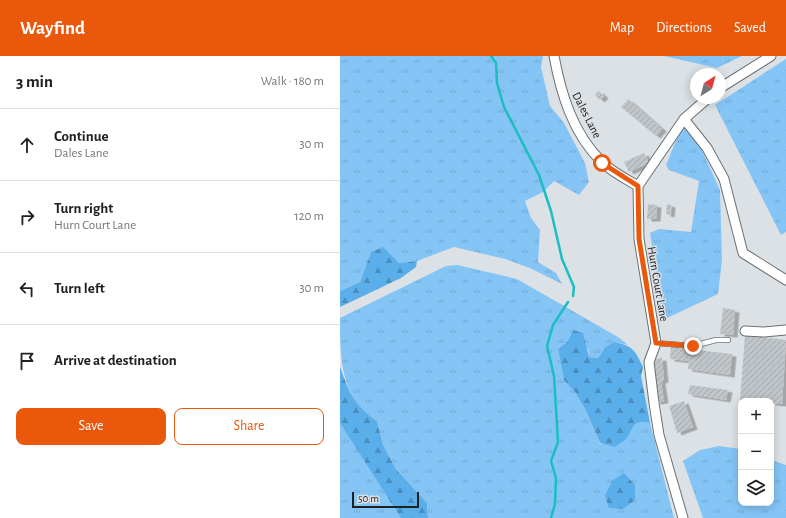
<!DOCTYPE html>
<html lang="en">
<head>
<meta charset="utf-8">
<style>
	body { margin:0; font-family:"Alegreya Sans",sans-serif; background:#f6f6f6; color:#202124 }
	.controls { position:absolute; right:12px; bottom:12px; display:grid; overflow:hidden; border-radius:8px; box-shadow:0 2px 10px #0003 }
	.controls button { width:36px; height:36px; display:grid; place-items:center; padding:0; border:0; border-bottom:1px solid #e0e0e0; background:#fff; color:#202124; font:20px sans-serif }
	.compass { position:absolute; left:350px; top:12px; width:36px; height:36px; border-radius:50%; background:#fff; box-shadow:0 2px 10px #0003; rotate:36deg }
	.scale { position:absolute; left:12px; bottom:10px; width:67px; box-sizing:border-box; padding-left:4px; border:2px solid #1e2021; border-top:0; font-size:11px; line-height:14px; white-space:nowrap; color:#1e2021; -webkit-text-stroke:3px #dce1e5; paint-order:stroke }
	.stop { position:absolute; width:12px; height:12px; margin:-9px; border:3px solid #ea580c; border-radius:50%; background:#fff }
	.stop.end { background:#ea580c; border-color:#fff; box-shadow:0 1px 4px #0008 }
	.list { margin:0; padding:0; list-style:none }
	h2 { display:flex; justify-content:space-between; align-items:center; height:52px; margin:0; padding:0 16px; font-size:17px }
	h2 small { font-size:13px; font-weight:400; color:#757577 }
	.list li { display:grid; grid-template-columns:26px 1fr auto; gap:12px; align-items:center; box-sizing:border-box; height:72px; padding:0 16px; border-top:1px solid #e0e0e0 }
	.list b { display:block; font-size:15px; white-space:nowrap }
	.list p { margin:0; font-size:13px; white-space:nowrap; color:#757577 }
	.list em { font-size:13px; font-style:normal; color:#757577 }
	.actions { display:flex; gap:8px; padding:12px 16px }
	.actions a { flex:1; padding:9px 0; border:1px solid #ea580c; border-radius:8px; text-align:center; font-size:14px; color:#ea580c }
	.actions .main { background:#ea580c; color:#fff }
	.icon { flex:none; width:22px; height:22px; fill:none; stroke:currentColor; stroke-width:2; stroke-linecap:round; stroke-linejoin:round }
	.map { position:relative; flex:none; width:446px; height:462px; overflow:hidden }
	header { display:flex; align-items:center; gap:24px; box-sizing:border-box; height:56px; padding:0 20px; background:#ea580c; color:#fff }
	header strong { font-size:19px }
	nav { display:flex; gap:22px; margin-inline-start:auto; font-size:14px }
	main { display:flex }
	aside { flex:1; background:#fff }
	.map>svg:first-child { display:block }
	.grass { fill:url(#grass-tufts) }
	.forest { fill:url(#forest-firs) }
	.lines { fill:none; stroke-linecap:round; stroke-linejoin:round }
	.stream { stroke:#1bbec1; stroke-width:2.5 }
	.building { fill:url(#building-hatch); filter:url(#shadow) }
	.lane-casing { stroke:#6b7073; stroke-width:6 }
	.street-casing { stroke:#6b7073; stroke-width:11 }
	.lane { stroke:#fff; stroke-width:4.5 }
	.street { stroke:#fff; stroke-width:9 }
	.route { stroke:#ea580c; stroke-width:5 }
	.labels { text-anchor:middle; stroke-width:3; stroke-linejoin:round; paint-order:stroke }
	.street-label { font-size:12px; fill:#1e2021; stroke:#dce1e5 }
</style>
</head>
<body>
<header>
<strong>Wayfind</strong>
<nav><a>Map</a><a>Directions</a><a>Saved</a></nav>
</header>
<main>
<aside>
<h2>3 min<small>Walk · 180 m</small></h2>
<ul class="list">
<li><svg class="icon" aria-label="ahead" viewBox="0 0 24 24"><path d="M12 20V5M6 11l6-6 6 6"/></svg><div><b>Continue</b><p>Dales Lane</p></div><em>30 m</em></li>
<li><svg class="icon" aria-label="right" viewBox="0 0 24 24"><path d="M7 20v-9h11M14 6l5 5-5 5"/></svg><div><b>Turn right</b><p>Hurn Court Lane</p></div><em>120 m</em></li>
<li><svg class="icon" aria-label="left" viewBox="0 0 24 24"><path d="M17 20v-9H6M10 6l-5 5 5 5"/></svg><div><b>Turn left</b></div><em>30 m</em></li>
<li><svg class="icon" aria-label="arrive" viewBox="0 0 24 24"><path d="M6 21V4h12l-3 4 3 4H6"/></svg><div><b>Arrive at destination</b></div></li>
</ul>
<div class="actions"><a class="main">Save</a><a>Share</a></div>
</aside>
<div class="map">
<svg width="446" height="462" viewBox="0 0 446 462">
	<defs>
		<pattern id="grass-tufts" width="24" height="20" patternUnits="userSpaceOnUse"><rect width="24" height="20" fill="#84c5f6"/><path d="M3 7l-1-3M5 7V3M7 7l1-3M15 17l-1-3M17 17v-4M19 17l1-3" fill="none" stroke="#72a9d3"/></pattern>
		<pattern id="forest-firs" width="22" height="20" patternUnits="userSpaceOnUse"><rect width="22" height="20" fill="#5aafeb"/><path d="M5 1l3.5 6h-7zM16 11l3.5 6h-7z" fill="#4a8ebe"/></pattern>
		<pattern id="building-hatch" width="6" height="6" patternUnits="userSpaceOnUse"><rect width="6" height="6" fill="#c0c5c9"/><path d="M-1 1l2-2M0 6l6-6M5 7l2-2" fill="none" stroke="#a5a9ac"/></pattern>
		<filter id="shadow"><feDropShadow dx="4.5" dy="2.5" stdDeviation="0" flood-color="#0004"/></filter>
	</defs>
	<rect width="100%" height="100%" fill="#dce1e5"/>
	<path class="grass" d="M0 0H203L201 11 210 50 224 67 245 107 249 126 239 139 214 125 203 136 185 145 191 162 200 174 198 206 216 217 222 228 192 213 165 203 114 191 77 205 59 207 31 196 20 226 0 235Z
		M324 0H402L377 12Z
		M446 3V176L441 179 375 49Z
		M345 71 359 88 380 134 382 204 378 238 323 264 310 177 319 173 351 176 359 125 329 114 326 109 340 75Z
		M117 209 177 223 278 281 288 289 274 286 265 291 258 302 249 301 248 293 228 285 218 293 224 323 235 336 245 353 260 388 285 384C292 370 293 364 310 367L334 462H88L87 447 56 413 43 389 37 365C32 361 25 357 20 352 0 327 0 293 0 262L106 210Z
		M0 366 62 462H0Z
		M379 390 401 393V447H431V404L446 409V462H363L343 405 360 394Z"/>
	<path class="forest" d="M43 191 59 207 77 205 76 211 61 222 0 251V235L20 226 31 196Z
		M233 274 243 277 249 301 258 302 265 291 274 286C293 290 295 294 303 311L301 320 310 367C291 364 295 371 286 383 283 386 278 388 275 391L260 387 245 353 235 336 224 324 218 293 228 285Z
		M0 311C10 338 13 348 37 365L43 389 56 413 87 447 88 462H61L0 367Z
		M284 417 295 429V444L283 453 269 452 265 439 273 424Z"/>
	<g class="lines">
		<path class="stream" d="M151 0 156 7 157 27 164 51 199 119 211 155 222 203 234 231 233 240
			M211 462 215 448 216 422 211 405 218 386 214 320 207 290 213 269 228 246"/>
	</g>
	<path class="building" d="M259 35 264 40 260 44 255 39Z
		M288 43 322 73 316 80 281 51Z
		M304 97 309 107 289 116 284 106Z
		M308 148 317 149 316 163H307Z
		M327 148 331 149 330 159 326 158Z
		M383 252 395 254 393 279 380 278Z
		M405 279 446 284 442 348 431 347V345H400Z
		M331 291 392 298 390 319 348 313 349 305 330 303Z
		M322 302 324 324 321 325 324 345 316 346 311 303Z
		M350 329 388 334 386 344 348 338Z
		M344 345 353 371 337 377 329 350Z"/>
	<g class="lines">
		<g class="lane-casing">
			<path id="lane" d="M316 287 353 290 376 284H388"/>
		</g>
		<g class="street-casing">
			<path id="street" d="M214 0C221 38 233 78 262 106 272 116 286 123 298 130
				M380 32 431 0
				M344 63 367 92 384 123 403 197 446 224
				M405 275 424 276 446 274
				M343 462 319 379 314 347 309 306 316 287 299 183 298 130 344 63 368 42"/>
		</g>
		<use href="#lane" class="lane"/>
		<use href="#street" class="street"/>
	</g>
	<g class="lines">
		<path class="route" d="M262 107 298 130 299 183 316 287 353 290"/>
	</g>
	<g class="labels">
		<g class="street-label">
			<text transform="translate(247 59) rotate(63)" y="4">Dales Lane</text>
			<text transform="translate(318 228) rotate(80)" y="4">Hurn Court Lane</text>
		</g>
	</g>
</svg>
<div class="controls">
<button>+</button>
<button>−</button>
<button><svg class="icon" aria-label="layers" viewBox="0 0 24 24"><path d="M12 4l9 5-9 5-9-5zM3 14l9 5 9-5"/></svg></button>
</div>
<svg class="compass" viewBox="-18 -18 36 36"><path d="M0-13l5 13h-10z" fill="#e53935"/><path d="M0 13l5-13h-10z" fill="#757577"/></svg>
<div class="scale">50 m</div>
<div class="stop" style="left:262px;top:107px"></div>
<div class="stop end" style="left:353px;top:290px"></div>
</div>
</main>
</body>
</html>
